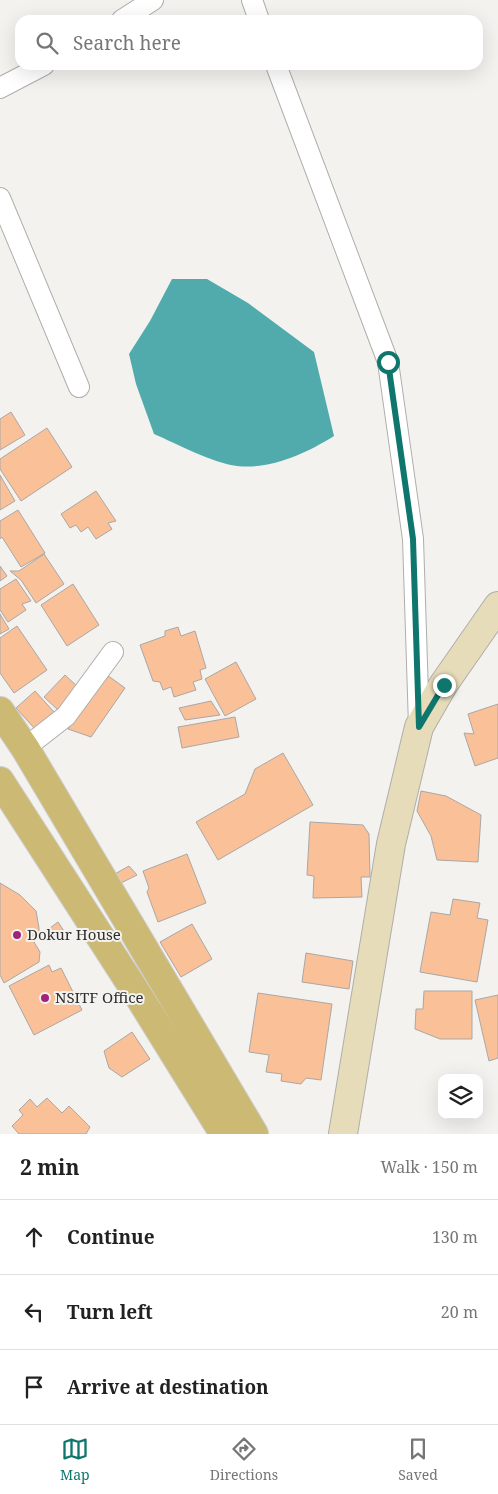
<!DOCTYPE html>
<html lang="en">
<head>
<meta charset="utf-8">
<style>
	body { margin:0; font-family:"Noto Serif",serif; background:#f2f2f2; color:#222 }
	.controls { position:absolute; right:15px; bottom:15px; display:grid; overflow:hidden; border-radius:10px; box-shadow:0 5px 20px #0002 }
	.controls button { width:45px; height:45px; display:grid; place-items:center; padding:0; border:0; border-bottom:1px solid #e0e0e0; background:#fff; color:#222; font:25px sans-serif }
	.stop { position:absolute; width:15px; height:15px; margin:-11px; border:4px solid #0f766e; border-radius:50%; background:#fff }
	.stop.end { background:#0f766e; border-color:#fff; box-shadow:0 1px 5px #0008 }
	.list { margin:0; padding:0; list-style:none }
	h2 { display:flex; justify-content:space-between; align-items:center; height:65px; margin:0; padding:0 20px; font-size:21px }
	h2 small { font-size:16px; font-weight:400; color:#767676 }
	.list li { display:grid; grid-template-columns:32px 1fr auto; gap:15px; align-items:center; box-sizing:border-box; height:75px; padding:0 20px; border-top:1px solid #e0e0e0 }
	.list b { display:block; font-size:19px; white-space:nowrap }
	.list em { font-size:16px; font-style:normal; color:#767676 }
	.icon { flex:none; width:28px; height:28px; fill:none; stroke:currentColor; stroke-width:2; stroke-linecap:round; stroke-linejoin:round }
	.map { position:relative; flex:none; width:498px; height:1134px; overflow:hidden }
	.search { position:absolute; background:#fff; box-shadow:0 5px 20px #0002; left:15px; right:15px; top:15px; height:55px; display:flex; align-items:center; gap:12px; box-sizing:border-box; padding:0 18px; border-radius:15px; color:#767676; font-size:19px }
	.sheet { height:290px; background:#fff }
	nav { display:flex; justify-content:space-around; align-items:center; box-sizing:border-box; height:70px; border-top:1px solid #e0e0e0; background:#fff; font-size:14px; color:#767676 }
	nav a { display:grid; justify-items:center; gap:2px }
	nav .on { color:#0f766e }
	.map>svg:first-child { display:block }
	.water { fill:#51abad }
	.building { fill:#fac098; stroke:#aaa7a5 }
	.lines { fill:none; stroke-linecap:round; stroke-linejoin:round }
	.street-casing { stroke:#afaeaa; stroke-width:22 }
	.secondary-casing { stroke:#afaeaa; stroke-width:30 }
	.primary-casing { stroke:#cdcdcd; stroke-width:30 }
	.street { stroke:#fff; stroke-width:20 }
	.secondary { stroke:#e6dcb9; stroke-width:28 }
	.primary { stroke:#ccb973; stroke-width:28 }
	.route { stroke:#0f766e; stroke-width:6 }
	.poi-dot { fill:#a0247a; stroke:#f3f2ef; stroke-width:2 }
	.labels { text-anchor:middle; stroke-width:4; stroke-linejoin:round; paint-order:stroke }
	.poi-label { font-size:15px; fill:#2f2e2d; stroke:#f3f2ef; text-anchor:start }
</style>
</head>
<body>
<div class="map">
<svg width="498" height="1134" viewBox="0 0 498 1134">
	<rect width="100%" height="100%" fill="#f3f2ef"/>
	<path class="water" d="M172 279H207L248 303 314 352 334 436C307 453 270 470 237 466 213 463 177 444 154 434L136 384 129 354 150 321Z"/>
	<path class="building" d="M11 412 25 435 0 450V419Z
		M47 428 72 467 21 501 0 469V459Z
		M0 475 15 501 0 510Z
		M96 491 116 521 108 523 112 529 96 539 88 527 81 532 76 525 70 528 61 514Z
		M18 510 45 553 21 567 2 537 0 539V521Z
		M44 554 64 584 36 603 21 580 10 571H19Z
		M0 566 7 576 0 581Z
		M16 579 31 601 22 604 26 610 8 622 0 610V589Z
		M73 584 99 625 67 646 41 605Z
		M0 614 9 629 0 634Z
		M17 626 47 670 14 693 0 673V638Z
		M178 627 181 636 195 631 206 668 200 670 202 679 193 682 196 690 174 697 171 687 163 690 160 682 153 681 140 645 165 636V631Z
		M236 662 256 699 225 716 205 679Z
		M65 675 79 688 58 710 44 697Z
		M107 675 125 688 91 737 68 729Z
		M35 691 55 713 35 729 16 708Z
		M211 701 220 715 185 720 179 708Z
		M498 704V758L475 766 464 733 474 734 468 714Z
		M235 717 239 737 182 748 178 727Z
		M283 753 313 805 218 860 196 822 245 794 255 769Z
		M421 791 446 796 481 815 478 862 437 860 431 836 417 811Z
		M310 822 363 825 369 834 370 877H361L362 897 313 898 314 876 307 875Z
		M187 854 206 903 158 922 147 892 149 888 143 871Z
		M129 866 137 875 121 883 113 875Z
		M0 883 20 895 36 911 39 928V932L31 937 40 952 39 962 4 983 0 975Z
		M453 899 480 903 477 918 488 920 477 982 420 972 431 912 450 915Z
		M58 922 66 934 54 942 46 931Z
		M192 924 212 959 181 977 160 942Z
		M306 953 353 961 349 989 302 982Z
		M49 965 52 972 61 968 82 1010 34 1035 9 986Z
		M424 991H472V1039H440L415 1029 416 1009H423Z
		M258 993 332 1004 321 1080 306 1078 301 1084 281 1081 282 1074 266 1072 269 1055 249 1052Z
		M498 995V1058L489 1061 475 1000Z
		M132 1032 150 1059 122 1077 109 1068 104 1051Z
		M47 1098 62 1113 69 1106 90 1127 86 1134H19L12 1126 23 1115 19 1110 30 1099 37 1107Z"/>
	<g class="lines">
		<g class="street-casing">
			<path id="street" d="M252 0 259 20
				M122 20 153 0
				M276 65 388 362 413 539 419 726
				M0 88 44 65
				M0 198 79 387
				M25 748 66 716 113 652"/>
		</g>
		<g class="secondary-casing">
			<path id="secondary" d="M343 1134 391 844 419 727 443 685 498 606"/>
		</g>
		<g class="primary-casing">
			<path id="primary" d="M0 711 25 748 254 1134
				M0 781 141 1000 224 1134"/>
		</g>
		<use href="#street" class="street"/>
		<use href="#secondary" class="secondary"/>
		<use href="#primary" class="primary"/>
	</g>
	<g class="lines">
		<path class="route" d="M388 362 413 539 419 727 444 685"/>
	</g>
	<g class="poi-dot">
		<circle cx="17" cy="935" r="5"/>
		<circle cx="45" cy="998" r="5"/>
	</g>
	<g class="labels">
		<g class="poi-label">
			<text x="27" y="940">Dokur House</text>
			<text x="55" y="1003">NSITF Office</text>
		</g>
	</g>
</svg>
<div class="controls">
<button><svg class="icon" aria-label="layers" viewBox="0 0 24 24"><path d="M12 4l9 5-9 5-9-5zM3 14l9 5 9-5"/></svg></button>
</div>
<div class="stop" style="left:388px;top:362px"></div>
<div class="stop end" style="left:444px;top:685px"></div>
<div class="search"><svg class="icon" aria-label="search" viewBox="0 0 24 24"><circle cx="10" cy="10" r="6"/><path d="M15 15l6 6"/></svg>Search here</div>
</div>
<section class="sheet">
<h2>2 min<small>Walk · 150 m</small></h2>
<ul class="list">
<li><svg class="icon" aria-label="ahead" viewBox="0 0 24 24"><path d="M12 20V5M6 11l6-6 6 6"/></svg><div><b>Continue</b></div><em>130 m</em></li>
<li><svg class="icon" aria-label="left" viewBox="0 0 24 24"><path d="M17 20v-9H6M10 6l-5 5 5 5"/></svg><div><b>Turn left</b></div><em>20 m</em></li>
<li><svg class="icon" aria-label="arrive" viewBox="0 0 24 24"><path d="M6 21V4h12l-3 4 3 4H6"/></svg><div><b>Arrive at destination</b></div></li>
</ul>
</section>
<nav>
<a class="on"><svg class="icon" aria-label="map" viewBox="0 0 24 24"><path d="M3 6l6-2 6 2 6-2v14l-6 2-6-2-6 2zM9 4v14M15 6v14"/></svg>Map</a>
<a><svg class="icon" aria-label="directions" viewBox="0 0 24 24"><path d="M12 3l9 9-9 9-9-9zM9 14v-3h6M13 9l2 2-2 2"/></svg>Directions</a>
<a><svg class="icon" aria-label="saved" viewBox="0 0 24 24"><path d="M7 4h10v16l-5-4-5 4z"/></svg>Saved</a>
</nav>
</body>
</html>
